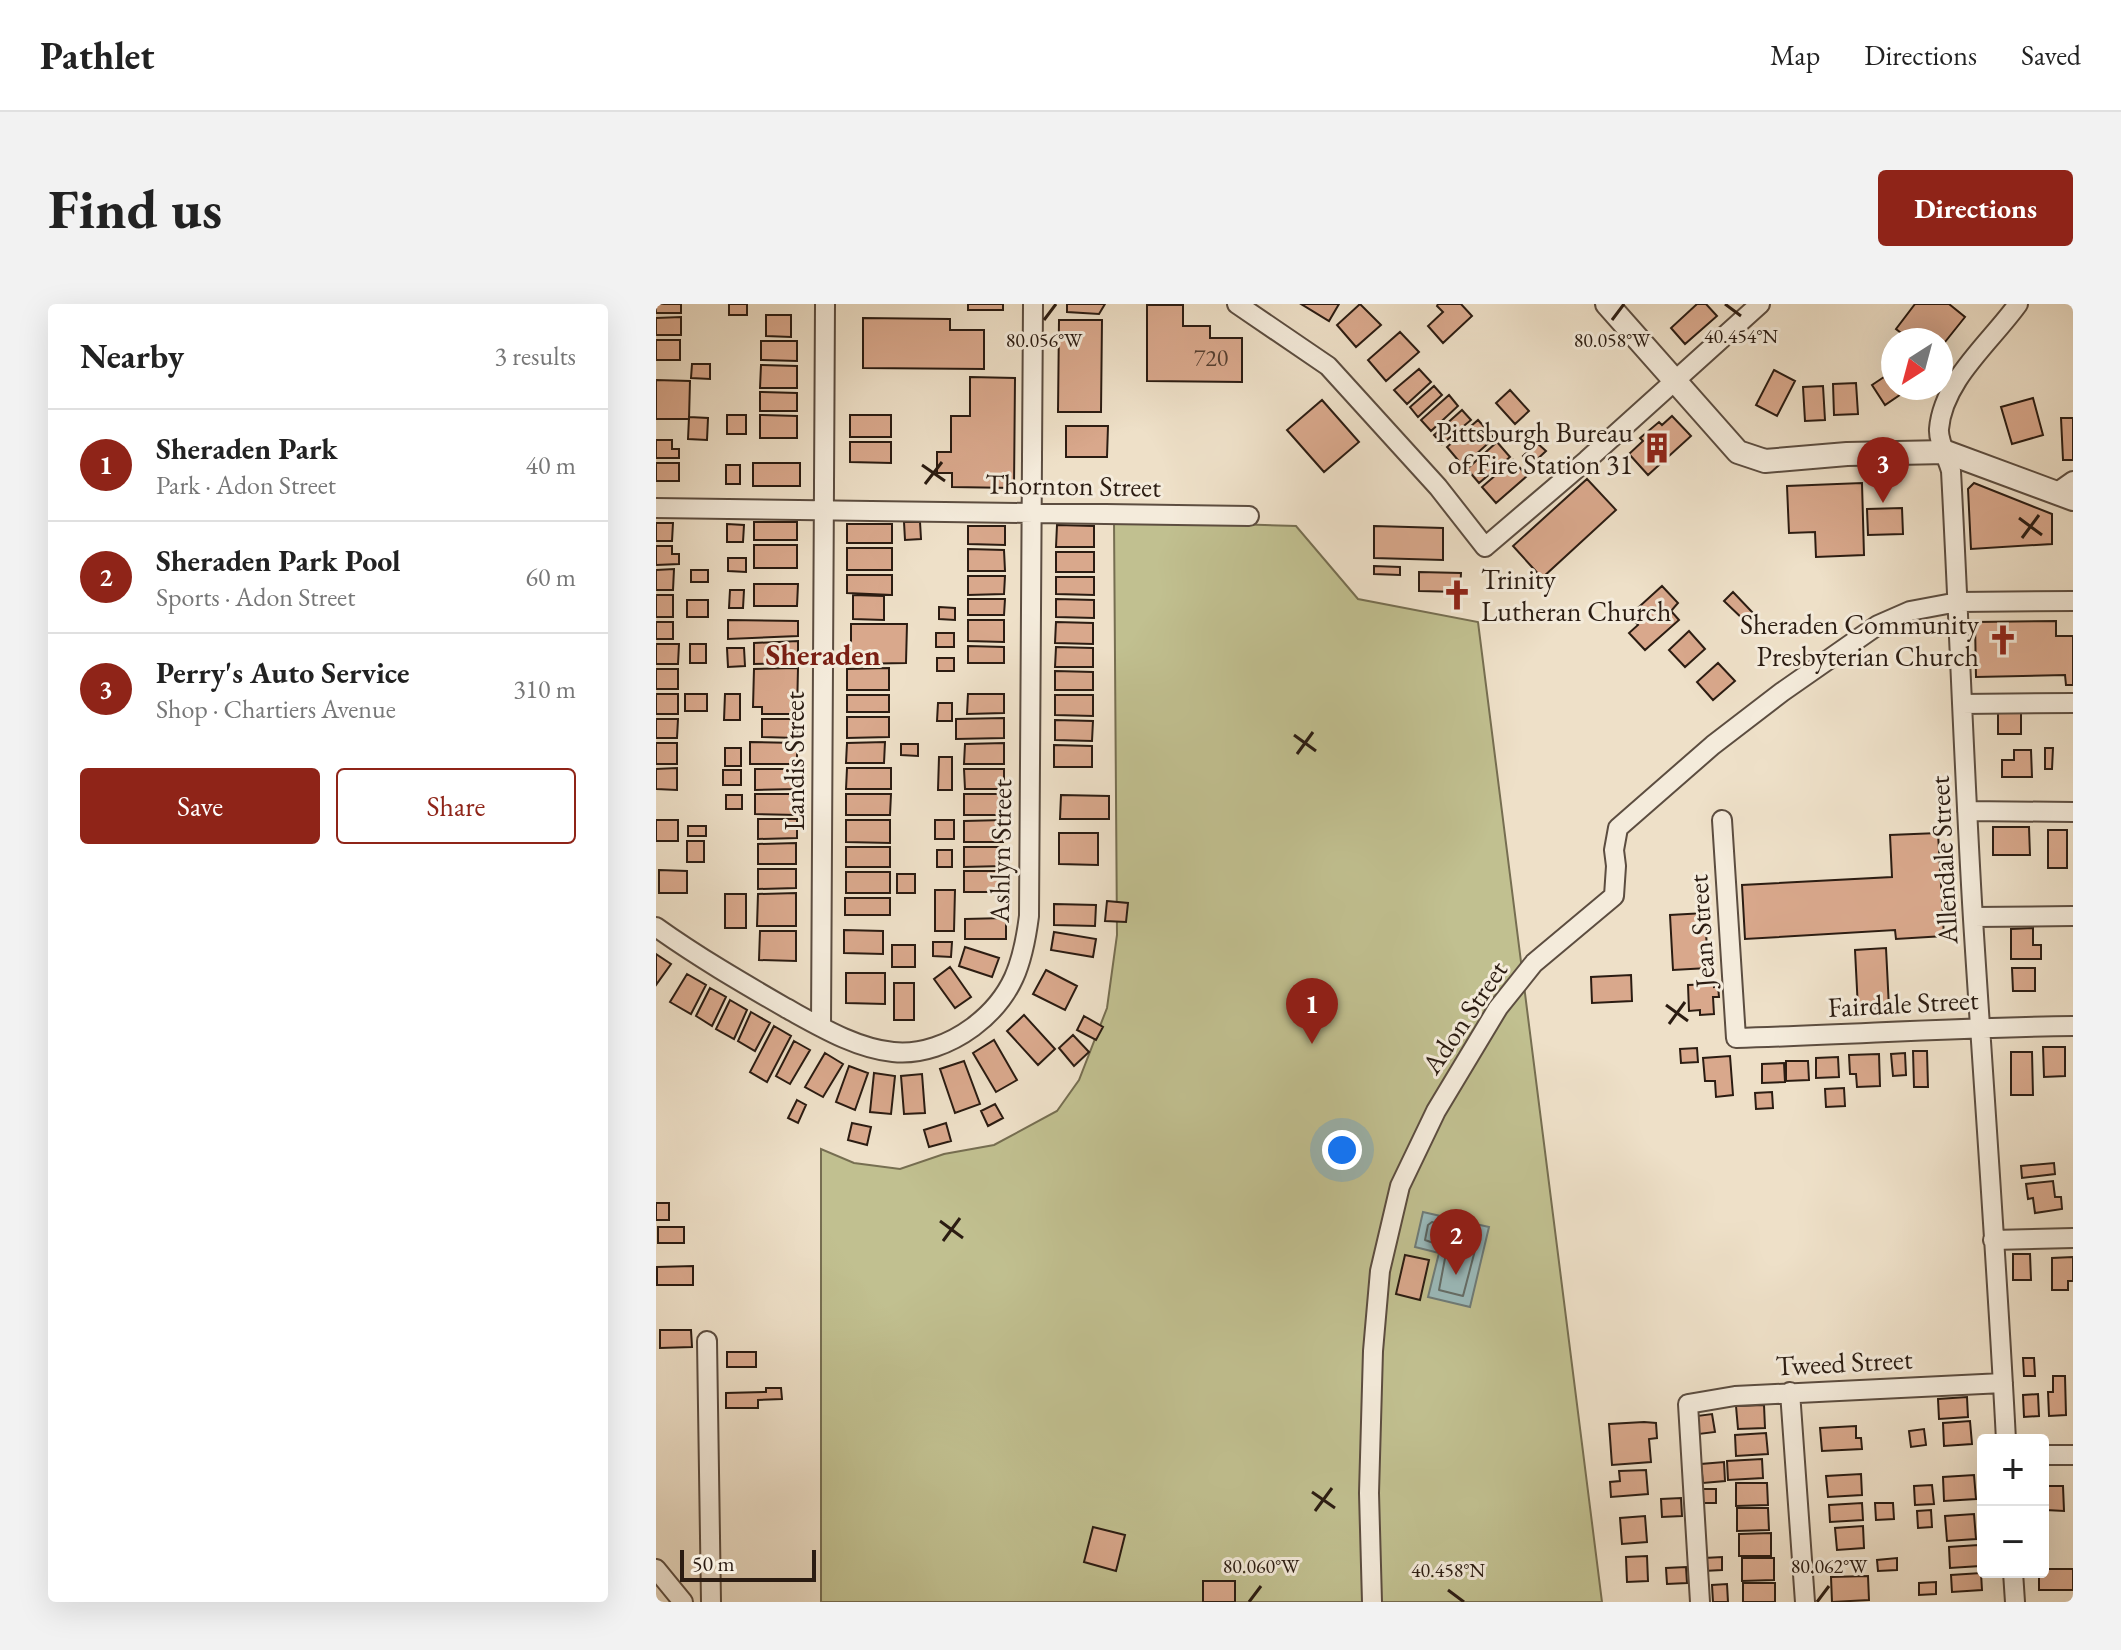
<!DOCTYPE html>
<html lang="en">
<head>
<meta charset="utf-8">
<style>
	body { margin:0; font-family:"EB Garamond",serif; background:#f2f2f2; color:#222 }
	.controls { position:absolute; right:24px; bottom:24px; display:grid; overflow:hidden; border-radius:8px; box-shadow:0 8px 32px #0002 }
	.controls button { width:72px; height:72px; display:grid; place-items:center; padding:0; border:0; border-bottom:2px solid #e0e0e0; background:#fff; color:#222; font:40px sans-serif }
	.compass { position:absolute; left:1225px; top:24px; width:72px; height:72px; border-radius:50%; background:#fff; box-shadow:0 8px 32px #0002; rotate:216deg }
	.scale { position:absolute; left:24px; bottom:20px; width:136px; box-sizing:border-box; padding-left:8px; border:4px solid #2b1c12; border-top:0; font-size:22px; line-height:28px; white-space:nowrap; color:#2b1c12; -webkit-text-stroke:6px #f4ebdb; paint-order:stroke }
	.you { position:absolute; left:686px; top:846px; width:28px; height:28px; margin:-20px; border:6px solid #fff; border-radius:50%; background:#1a73e8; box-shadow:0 0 0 12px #1a73e833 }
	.badge { display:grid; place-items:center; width:52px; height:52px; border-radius:50%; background:#8f2418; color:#fff; font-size:26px; font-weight:700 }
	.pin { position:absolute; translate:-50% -66px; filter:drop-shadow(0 2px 4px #0008) }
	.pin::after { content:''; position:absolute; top:42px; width:28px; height:24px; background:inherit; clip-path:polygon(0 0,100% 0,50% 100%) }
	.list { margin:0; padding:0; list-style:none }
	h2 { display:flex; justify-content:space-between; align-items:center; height:104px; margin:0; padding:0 32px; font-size:34px }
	h2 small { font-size:26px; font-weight:400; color:#767676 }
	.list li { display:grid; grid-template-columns:52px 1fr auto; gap:24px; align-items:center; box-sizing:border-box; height:112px; padding:0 32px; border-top:2px solid #e0e0e0 }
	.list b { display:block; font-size:30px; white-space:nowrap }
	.list p { margin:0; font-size:26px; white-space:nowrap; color:#767676 }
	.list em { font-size:26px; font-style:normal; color:#767676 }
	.actions { display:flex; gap:16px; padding:24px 32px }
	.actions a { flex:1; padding:18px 0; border:2px solid #8f2418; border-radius:8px; text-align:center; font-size:28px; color:#8f2418 }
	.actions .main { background:#8f2418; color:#fff }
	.map { position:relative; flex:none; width:1417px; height:1298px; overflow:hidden; border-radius:8px }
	header { display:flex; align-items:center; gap:48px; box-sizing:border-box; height:112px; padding:0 40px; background:#fff; border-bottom:2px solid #e0e0e0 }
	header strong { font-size:38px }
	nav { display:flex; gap:44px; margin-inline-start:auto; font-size:28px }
	.intro { display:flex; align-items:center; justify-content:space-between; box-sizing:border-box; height:192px; padding:0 48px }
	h1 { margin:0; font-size:56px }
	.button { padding:20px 36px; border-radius:8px; background:#8f2418; color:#fff; font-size:28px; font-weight:700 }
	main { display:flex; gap:48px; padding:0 48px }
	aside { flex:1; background:#fff; border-radius:8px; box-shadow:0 8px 32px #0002 }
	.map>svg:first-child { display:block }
	.green { fill:#c1c090; stroke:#766e51; stroke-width:2 }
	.water { fill:#9bbbbc; stroke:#6e7b78; stroke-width:2 }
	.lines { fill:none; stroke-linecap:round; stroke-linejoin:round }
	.shore { stroke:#636c67; stroke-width:2 }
	.building { fill:#d9a88c; stroke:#2b1c12; stroke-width:2 }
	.minor-casing { stroke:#5c4d40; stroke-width:22 }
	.tertiary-casing { stroke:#5c4d40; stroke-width:26 }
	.minor { stroke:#f4ebdb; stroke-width:18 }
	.tertiary { stroke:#f4ebdb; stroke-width:22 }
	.ticks { fill:none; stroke:#2b1c12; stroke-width:3 }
	.labels { text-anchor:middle; stroke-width:6; stroke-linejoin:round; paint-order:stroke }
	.number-label { font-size:24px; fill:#563f30 }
	.poi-label { font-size:28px; fill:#2b1c12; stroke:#f4ebdb; text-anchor:end }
	.street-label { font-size:28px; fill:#2b1c12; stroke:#f4ebdb }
	.neighbourhood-label { font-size:30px; font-weight:bold; fill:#7a1f14; stroke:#f4ebdb }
	.ticks-label { font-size:20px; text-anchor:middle; fill:#2b1c12; stroke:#f4ebdb; stroke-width:6; stroke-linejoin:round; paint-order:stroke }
</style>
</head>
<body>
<header>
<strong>Pathlet</strong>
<nav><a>Map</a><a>Directions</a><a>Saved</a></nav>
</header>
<div class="intro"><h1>Find us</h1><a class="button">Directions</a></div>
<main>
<aside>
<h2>Nearby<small>3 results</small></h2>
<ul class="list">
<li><span class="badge">1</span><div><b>Sheraden Park</b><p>Park · Adon Street</p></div><em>40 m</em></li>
<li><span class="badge">2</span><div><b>Sheraden Park Pool</b><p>Sports · Adon Street</p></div><em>60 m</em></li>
<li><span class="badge">3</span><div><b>Perry's Auto Service</b><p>Shop · Chartiers Avenue</p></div><em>310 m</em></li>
</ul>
<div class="actions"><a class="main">Save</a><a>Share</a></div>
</aside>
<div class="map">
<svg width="1417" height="1298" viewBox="0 0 1417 1298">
	<rect width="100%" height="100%" fill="#eee0c8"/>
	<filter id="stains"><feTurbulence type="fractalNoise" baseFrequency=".0025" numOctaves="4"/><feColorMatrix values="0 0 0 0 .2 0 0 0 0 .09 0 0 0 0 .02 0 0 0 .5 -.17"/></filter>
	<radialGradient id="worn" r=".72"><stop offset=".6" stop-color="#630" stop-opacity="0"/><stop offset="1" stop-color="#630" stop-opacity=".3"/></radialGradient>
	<path class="green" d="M458 216 640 222 702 295 822 318 946 1298H165V845L198 859 244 865 288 850 338 841 401 807 423 776 451 704 461 631Z"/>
	<path class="water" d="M767 908 833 923 814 1003 772 993 783 949 759 943Z"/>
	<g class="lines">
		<path class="shore" d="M776 918 823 931 807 992 783 986 790 949 786 942 769 936 772 921Z"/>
	</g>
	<path class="building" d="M0 0H25V9H0Z
		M73 0H91V11H73Z
		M312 0H347V6H312Z
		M411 0H449L443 10 411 8Z
		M645 0H683L673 17Z
		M704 0 725 21 700 43 681 21Z
		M782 0H805L816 12 787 39 772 22 787 8 781 2Z
		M1041 0H1050L1061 12 1029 40 1015 24Z
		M1259 0H1293L1309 13 1285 43V36H1254L1240 25Z
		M491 1H527V22H554V34H586V78L491 77Z
		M110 11H135V33L110 32Z
		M25 13V31H0V14Z
		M207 14 294 15V26H328V65L207 64Z
		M403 16H446L445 108H402Z
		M744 28 763 48 730 77 712 56Z
		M0 36H24V56H0Z
		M105 37H141V57L105 56Z
		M36 60H54V75L35 74Z
		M105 61 141 62V84H104Z
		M763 65 775 78 751 100 738 86Z
		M1118 66 1139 77 1121 112 1100 101Z
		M1237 67V84H1254L1229 101 1216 81Z
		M314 73 359 74 358 184 296 183V169H281V148H295V112H314Z
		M0 76 34 77 33 115H0Z
		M1200 79 1202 110 1178 111 1177 80Z
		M778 82 786 91 762 113 754 103Z
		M1167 82 1169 116 1149 117 1147 83Z
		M854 86 873 107 859 120 840 99Z
		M104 88 141 89V107H104Z
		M793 91 802 102 775 127 765 116Z
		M1377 94 1387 131 1356 140 1345 103Z
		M666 96 703 138 668 168 631 126Z
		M806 106 815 116 786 140 778 131Z
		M71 111H90V130H71Z
		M104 111 141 112V134H104Z
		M194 111H235V133H194Z
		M1016 112 1035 132 992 171 973 150 987 137 984 134 1003 118 1006 121Z
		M33 113 52 114 51 136 32 135Z
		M1405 114H1417V156H1407Z
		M822 116 838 134 807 162 791 143Z
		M410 122H452L451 153H410Z
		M0 136H16V145H23V154H0Z
		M194 138H235V159L194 158Z
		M841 138 854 153 823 179 811 165Z
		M881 139 890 147 875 161 867 152Z
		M857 156 871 172 840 199 826 183Z
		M0 159H23V177H0Z
		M97 159H144V182H97Z
		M70 161H84V180H70Z
		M931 175 960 206 886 274 857 242Z
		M1206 179 1208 251 1160 253 1159 228 1133 229 1131 182Z
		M1318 179 1396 210V240L1315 245 1312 185Z
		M1246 204 1247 230 1212 231 1211 205Z
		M98 218H141V236H98Z
		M248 218H264L265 235 249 236Z
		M0 219H17L16 237H0Z
		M71 220 88 221 87 238H71Z
		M191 220H236V239H191Z
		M401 221 438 222V243H400Z
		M312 222H349V241L312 240Z
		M718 222 787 224V256L718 254Z
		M98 241H141V264H98Z
		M0 242H16V250H23V260L0 261Z
		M191 244H236V266H191Z
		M312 245 348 246 349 267H312Z
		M400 248H438V268H400Z
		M72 254H90V268L72 267Z
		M718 262 744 263V271L718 270Z
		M18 265 17 286H0V266Z
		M35 266H52V278H35Z
		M763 268 805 269 804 288 763 287Z
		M191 271H236V291L191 289Z
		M312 272H349L348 290 312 291Z
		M400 273H438V291L400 290Z
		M98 280H142L141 302H98Z
		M1006 282 1022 299 1015 307 1023 316 989 346 973 329 982 321 974 311Z
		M74 286H88L87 304H73Z
		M1077 288 1097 309 1089 317 1068 297Z
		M0 291H17V313H0Z
		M197 291 228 292V316L197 315Z
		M312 295H349L348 311H312Z
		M400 295 438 296V314L400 313Z
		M31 296H52V313H31Z
		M283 303 299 304V316L283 315Z
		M72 316 142 317V332L72 335Z
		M312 316H348V338L312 337Z
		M1400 317V332H1417V381H1410L1409 371 1320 373 1319 318Z
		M0 318H17V335H0Z
		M400 318 437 319V340L399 339Z
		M195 320H251L250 359 195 360Z
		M1033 327 1049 345 1029 363 1013 346Z
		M280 329H298V343H280Z
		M142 337V359L98 360V339Z
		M0 340H23L22 360H0Z
		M34 340H50V359H34Z
		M312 342 348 343V359H312Z
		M400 343 437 344V363H399Z
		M71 344H88L89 362 72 363Z
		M281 354H298V367H281Z
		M1062 359 1079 377 1057 396 1041 378Z
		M142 364 141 410H106V403H97L98 365Z
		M233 364V386H191V365Z
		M0 365H22V385H0Z
		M399 367 437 368V386H399Z
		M0 390H22V410H0Z
		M29 390H51V407H29Z
		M69 390H84V416H68Z
		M312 390H348V409L311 410Z
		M191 391H233V408H191Z
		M399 391H437V412L399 411Z
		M282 399H296V417H281Z
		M1342 407H1365V430H1342Z
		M191 413H233V433L191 434Z
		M348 414V434L300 435V415Z
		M0 415H22L21 434H0Z
		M106 415H142L141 434 106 433Z
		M399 416 437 417 436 437 399 436Z
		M94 438 141 439V460H94Z
		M229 438 228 459H190L191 439Z
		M0 439H21V460H0Z
		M348 439V460H308L309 440Z
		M245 440H262V452L245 451Z
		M398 441 436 442V463H398Z
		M69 444H85V462H69Z
		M1389 444H1397L1396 465H1389Z
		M1358 446H1375L1376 473H1346V456H1358Z
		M283 453H296V486H282Z
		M21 464V486L0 485V465Z
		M191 464H235V485H190Z
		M99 465H141V485L99 486Z
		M308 465H348V485H309Z
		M67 466H85V481H67Z
		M99 490H141V511L99 510Z
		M190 490H235L234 511H190Z
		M308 490H348L347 511H308Z
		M70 491H86V505H70Z
		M405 491 453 492V515H404Z
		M102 515H141V534L102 535Z
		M0 516H22V537H0Z
		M190 516H234V539L190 538Z
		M279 516H298V535H279Z
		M347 516V538H308V517Z
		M32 522H50V532H32Z
		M1337 523H1373L1374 551H1337Z
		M1392 526H1411V564H1392Z
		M403 529H442V561L403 560Z
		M1282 529 1288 632 1240 635 1239 626 1089 635 1086 581 1236 573 1234 531Z
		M31 537H48V558H31Z
		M140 539V560H102V540Z
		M190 543H234V563H190Z
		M308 543H347V562L308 563Z
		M281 546H296V563H281Z
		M102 565H140V584L102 585Z
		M3 566 31 567V589H3Z
		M308 567H347V588H308Z
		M190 568H234V589H190Z
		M241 570H259V589H241Z
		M279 586H299L298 627H279Z
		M140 589V622H101L102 590Z
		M69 590H90V624H69Z
		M189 594H234V611H189Z
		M451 597 472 599 470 618 449 617Z
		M398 600 440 601 439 622 398 621Z
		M1049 609 1052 664 1017 666 1014 611Z
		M350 614V635H309V615Z
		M1377 624V641H1385V655H1355V625Z
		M188 626 227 627V650L188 649Z
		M104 627H140V657L103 656Z
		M398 628 440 635 437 653 395 646Z
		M277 638H296L295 653 277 652Z
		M236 641H259V663H236Z
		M309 643 343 654 336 673 303 662Z
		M1230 644 1233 704 1202 705 1199 646Z
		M0 650 15 660 0 681Z
		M294 663 315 693 299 704 278 675Z
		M1356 664H1379V687H1357Z
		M390 666 421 682 409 706 377 690Z
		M190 669H229V700L190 699Z
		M31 670 50 681 35 710 14 698Z
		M975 671 976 697 936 699 935 673Z
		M238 679H258V716H238Z
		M1058 680V683L1062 682 1063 693H1057L1058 710 1044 711V706L1033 707 1032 681Z
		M54 684 70 693 56 722 40 712Z
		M74 696 91 706 78 735 60 725Z
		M95 708 114 719 99 747 82 737Z
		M368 711 399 745 382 761 351 727Z
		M428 712 447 723 440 736 421 726Z
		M118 722 135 732 111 778 94 768Z
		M417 731 433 748 418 762 403 744Z
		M338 736 361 776 340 788 317 749Z
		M138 737 154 746 134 780 120 772Z
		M1387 743H1409V772L1388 773Z
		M1041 744 1042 758 1025 759 1024 745Z
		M1257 747H1271L1272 783H1258Z
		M1355 748H1376L1377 791H1355Z
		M169 749 187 760 167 793 149 783Z
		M1249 749 1250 771 1237 772 1235 750Z
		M1223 750 1224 782 1201 783 1200 770H1194L1193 751Z
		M1074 752 1077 791 1060 793 1059 777H1049L1047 754Z
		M1182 753 1183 773 1160 774V754Z
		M308 757 324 800 299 809 284 765Z
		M1130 757H1152L1153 776 1130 777Z
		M1128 759 1129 778 1106 779V760Z
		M193 762 212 769 199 806 180 798Z
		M218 769 239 772 235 810 214 808Z
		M266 770 269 809 248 810 245 772Z
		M1188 784 1189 802 1170 803 1169 785Z
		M1116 788 1117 804 1100 805 1099 789Z
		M141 796 150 801 142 819 132 814Z
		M339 800 347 814 332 822 325 807Z
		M196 819 215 823 211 841 192 836Z
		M290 819 295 837 273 843 268 826Z
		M1398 859 1399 870 1366 874 1365 862Z
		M1397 877 1399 893H1405L1406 905 1379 909 1377 894 1372 895 1370 880Z
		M0 899H13V916H0Z
		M2 923H28V939H2Z
		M1357 950H1374L1375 976H1357Z
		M749 951 773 956 764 996 740 990Z
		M1417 953V977H1412V986H1396V954Z
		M37 962V981H1V963Z
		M4 1026H35L36 1043 4 1044Z
		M71 1048H100V1063H71Z
		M1367 1054H1378L1379 1072H1368Z
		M1397 1072H1409L1410 1111 1393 1112 1392 1088H1397Z
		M110 1084H125L126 1095 102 1096V1104H70V1089L110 1088Z
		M1382 1090 1383 1112 1368 1113 1367 1091Z
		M1311 1093 1312 1113 1283 1115 1282 1095Z
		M1108 1101 1109 1124 1082 1125 1080 1102Z
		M1056 1110 1059 1128 1043 1130 1041 1112Z
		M1314 1117 1316 1140 1288 1142 1287 1119Z
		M988 1118 1000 1119 1001 1134 993 1135 995 1158 956 1161 953 1120Z
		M1200 1122V1134H1205L1206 1145 1166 1147 1164 1124Z
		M1268 1125 1270 1141 1255 1143 1253 1127Z
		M1110 1129 1112 1150 1080 1152 1079 1131Z
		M1106 1155 1107 1174 1072 1176 1071 1157Z
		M1068 1158 1069 1177 1047 1179 1045 1160Z
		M990 1166 992 1190 955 1193 954 1178 964 1177 963 1167Z
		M1205 1170 1206 1191 1172 1193 1170 1172Z
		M1318 1171 1320 1195 1288 1197 1287 1173Z
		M1080 1179H1111L1112 1201 1080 1202Z
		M1276 1181 1278 1200 1259 1201 1258 1182Z
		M1390 1182H1407L1408 1207 1390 1206Z
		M1046 1185H1060V1199H1046Z
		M1025 1194 1026 1212 1006 1213 1005 1195Z
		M1206 1199 1207 1216 1174 1218 1173 1201Z
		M1219 1199H1237L1238 1215 1220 1216Z
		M1081 1204H1112L1113 1226 1081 1227Z
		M1275 1206 1276 1223 1262 1224 1261 1207Z
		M1318 1210 1320 1235 1291 1237 1289 1212Z
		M989 1212 991 1238 966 1240 964 1214Z
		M1207 1222 1208 1244 1181 1246 1179 1224Z
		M437 1223 469 1231 460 1267 428 1258Z
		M1115 1229V1252H1083V1230Z
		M1322 1241 1324 1262 1294 1264 1293 1243Z
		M991 1252 992 1277 971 1278 970 1253Z
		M1066 1253V1266L1048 1267V1254Z
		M1086 1254H1118V1276L1086 1277Z
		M1241 1254V1266L1222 1267 1221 1256Z
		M1030 1263 1031 1279 1011 1280 1010 1264Z
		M1387 1265H1417V1286H1383V1268H1387Z
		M1325 1269 1326 1286 1296 1288 1295 1271Z
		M1212 1272 1213 1296 1176 1298 1175 1273Z
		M547 1277H579V1298H547Z
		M1280 1278V1290L1263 1291V1279Z
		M1087 1279H1119V1298H1087Z
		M1071 1280 1072 1298H1057L1056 1281Z"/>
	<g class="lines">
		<g class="minor-casing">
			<path id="minor" d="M581 0 672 62 782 183 829 243 931 156 1104 0
				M1400 189 1417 177
				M0 204 593 212
				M1306 400 1417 399
				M1311 507 1417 508
				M1066 516 1080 734C1192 731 1304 723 1417 722
				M1317 613 1417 612
				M0 623C42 653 85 678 130 704 163 722 199 744 237 748 265 751 294 740 317 723 357 693 367 659 373 612L377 0
				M165 723 169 0
				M1337 936 1417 934
				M51 1037 55 1298
				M1134 1088 1149 1298
				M1350 1136C1341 962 1328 789 1317 615 1308 466 1303 316 1295 167 1292 155 1282 137 1283 125 1287 76 1335 38 1362 0
				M1387 1151H1417
				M0 1265 27 1298
				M1357 1268 1359 1298
				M716 1298 713 1189 717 1047 724 967 744 882 780 807 842 704 878 659 958 592 960 562 958 546 962 524 1057 441 1126 388 1222 321 1254 307 1302 298 1417 297
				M1044 1298 1032 1100 1079 1092 1347 1079"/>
		</g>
		<g class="tertiary-casing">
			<path id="tertiary" d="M951 0 1082 148 1109 157 1191 150 1290 148 1417 195"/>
		</g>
		<use href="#minor" class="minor"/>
		<use href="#tertiary" class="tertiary"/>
	</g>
	<path class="ticks" d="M1069 0 1085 12M388 16 400 0M956 16 968 0M266 161 289 177M269 180 286 158M1363 214 1386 231M1366 234 1383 211M638 431 660 447M641 450 657 428M1010 701 1032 717M1013 720 1029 698M284 917 307 934M287 937 304 914M656 1188 679 1204M659 1207 676 1184M792 1286 808 1298M593 1298 605 1282M1161 1298 1173 1282"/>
	<defs>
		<g id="building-bare" transform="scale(2.4)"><path d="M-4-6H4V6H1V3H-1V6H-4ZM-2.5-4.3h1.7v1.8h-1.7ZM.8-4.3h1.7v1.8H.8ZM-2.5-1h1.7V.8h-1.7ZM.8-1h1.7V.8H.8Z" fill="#8f2418" stroke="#f4ebdb" stroke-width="2.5" paint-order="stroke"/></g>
		<g id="church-bare" transform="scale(2.4)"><path d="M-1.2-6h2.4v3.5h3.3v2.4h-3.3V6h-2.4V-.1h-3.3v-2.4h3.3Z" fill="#8f2418" stroke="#f4ebdb" stroke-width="2.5" paint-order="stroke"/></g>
	</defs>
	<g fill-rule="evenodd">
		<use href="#building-bare" x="1001" y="144"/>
		<use href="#church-bare" x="801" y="291"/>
		<use href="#church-bare" x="1347" y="336"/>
	</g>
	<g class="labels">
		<g class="number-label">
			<text x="555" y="62">720</text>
		</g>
		<g class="poi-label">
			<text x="977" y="138">Pittsburgh Bureau<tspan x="977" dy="32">of Fire Station 31</tspan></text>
			<text x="825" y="285" text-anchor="start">Trinity<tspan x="825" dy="32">Lutheran Church</tspan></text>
			<text x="1323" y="330">Sheraden Community<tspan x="1323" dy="32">Presbyterian Church</tspan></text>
		</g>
		<g class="street-label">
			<text transform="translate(417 181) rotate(1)" y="10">Thornton Street</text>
			<text transform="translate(138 457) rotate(-90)" y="10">Landis Street</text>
			<text transform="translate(344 547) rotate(-89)" y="10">Ashlyn Street</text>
			<text transform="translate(1287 556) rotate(-93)" y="10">Allendale Street</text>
			<text transform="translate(1045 627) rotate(-94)" y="10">Jean Street</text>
			<text transform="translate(1247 699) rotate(-3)" y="10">Fairdale Street</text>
			<text transform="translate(808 713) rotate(-56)" y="10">Adon Street</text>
			<text transform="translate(1188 1058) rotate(-3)" y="10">Tweed Street</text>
		</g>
		<g class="neighbourhood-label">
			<text x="167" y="361">Sheraden</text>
		</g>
	</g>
	<g class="ticks-label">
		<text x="1085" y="39">40.454°N</text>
		<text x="388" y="43">80.056°W</text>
		<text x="956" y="43">80.058°W</text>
		<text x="605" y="1269">80.060°W</text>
		<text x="1173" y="1269">80.062°W</text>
		<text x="792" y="1273">40.458°N</text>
	</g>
	<rect width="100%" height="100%" filter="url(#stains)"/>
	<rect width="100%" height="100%" fill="url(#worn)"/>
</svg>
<div class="controls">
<button>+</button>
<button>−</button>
</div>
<svg class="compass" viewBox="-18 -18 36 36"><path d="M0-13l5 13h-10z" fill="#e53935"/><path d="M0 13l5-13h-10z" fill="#767676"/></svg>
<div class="scale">50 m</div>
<div class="you"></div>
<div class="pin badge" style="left:656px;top:740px">1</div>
<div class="pin badge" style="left:800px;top:971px">2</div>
<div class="pin badge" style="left:1227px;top:199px">3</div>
</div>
</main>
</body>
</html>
